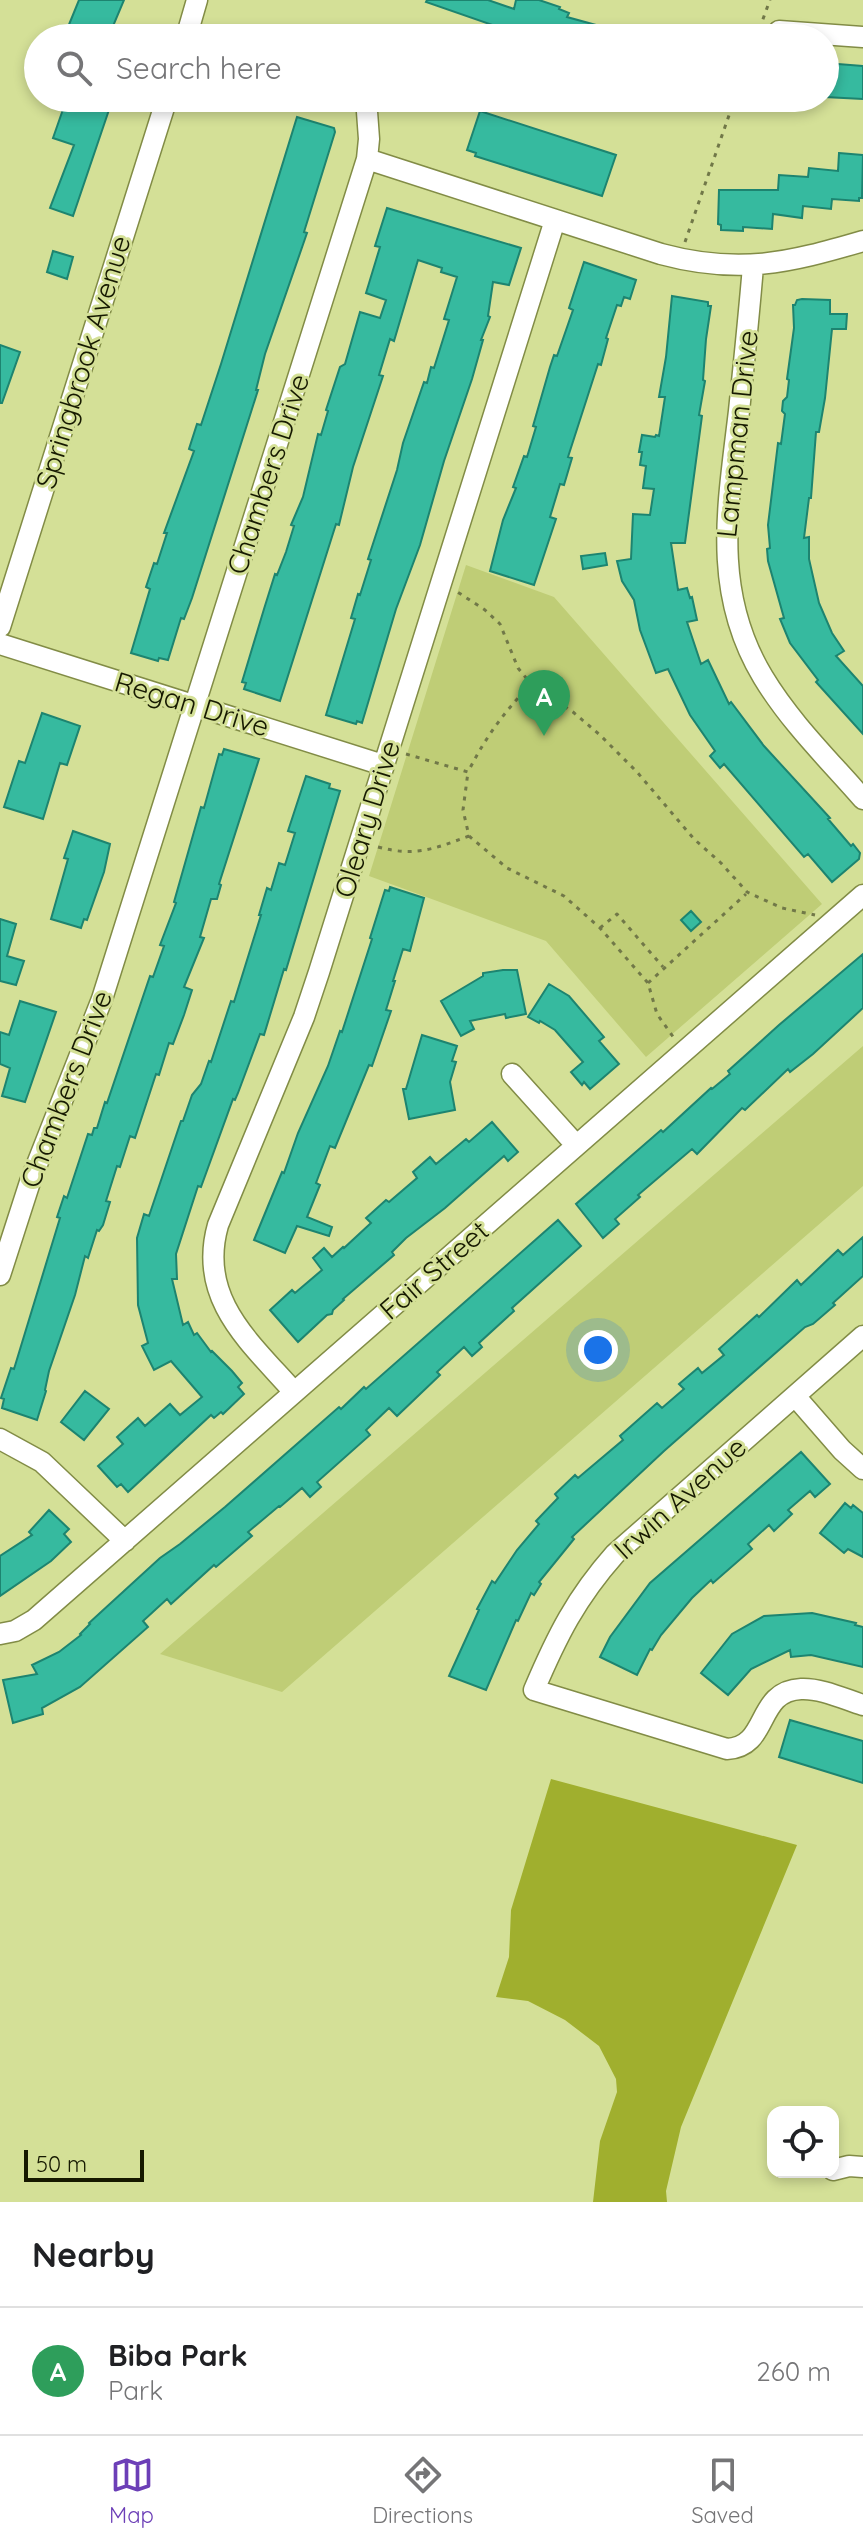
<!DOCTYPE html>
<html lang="en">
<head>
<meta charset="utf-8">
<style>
	body { margin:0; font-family:Quicksand,sans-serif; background:#f6f6f6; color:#202124 }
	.controls { position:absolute; right:24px; bottom:24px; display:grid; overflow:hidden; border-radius:16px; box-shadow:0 4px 12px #0003 }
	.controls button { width:72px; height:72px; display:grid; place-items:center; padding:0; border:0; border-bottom:2px solid #e0e0e0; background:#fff; color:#202124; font:40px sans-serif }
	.scale { position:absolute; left:24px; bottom:20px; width:120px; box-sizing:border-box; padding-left:8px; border:4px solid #161900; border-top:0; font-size:22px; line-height:28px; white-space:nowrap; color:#161900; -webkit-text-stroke:6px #d4e097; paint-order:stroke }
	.you { position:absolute; left:598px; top:1350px; width:28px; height:28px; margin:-20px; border:6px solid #fff; border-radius:50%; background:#1a73e8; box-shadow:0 0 0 12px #1a73e833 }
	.badge { display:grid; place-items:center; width:52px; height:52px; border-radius:50%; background:#6c3fb7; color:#fff; font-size:26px; font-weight:700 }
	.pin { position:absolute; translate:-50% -66px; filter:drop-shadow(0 2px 4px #0008) }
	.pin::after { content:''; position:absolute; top:42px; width:28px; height:24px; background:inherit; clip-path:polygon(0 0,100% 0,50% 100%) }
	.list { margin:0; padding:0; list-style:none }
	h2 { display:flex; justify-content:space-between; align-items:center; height:104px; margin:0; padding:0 32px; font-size:34px }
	h2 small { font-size:26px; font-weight:400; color:#757577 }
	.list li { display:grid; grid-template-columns:52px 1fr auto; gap:24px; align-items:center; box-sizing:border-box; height:128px; padding:0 32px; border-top:2px solid #e0e0e0 }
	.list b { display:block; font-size:30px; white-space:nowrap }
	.list p { margin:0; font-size:26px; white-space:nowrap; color:#757577 }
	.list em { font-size:26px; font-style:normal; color:#757577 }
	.icon { flex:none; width:44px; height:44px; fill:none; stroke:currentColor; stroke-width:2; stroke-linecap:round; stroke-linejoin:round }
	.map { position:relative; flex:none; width:863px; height:2202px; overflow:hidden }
	.search { position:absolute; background:#fff; box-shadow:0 4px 12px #0003; left:24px; right:24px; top:24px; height:88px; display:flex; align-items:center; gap:20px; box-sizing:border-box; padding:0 28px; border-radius:44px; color:#757577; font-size:30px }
	.sheet { height:232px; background:#fff }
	nav { display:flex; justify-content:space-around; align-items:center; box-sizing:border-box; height:112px; border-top:2px solid #e0e0e0; background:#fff; font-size:22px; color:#757577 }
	nav a { display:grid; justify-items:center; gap:4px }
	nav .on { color:#6c3fb7 }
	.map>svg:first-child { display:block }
	.green { fill:#bfcd76 }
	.forest { fill:#a0af2e }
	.building { fill:#36ba9f; stroke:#1d8470; stroke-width:2 }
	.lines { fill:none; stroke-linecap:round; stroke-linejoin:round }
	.minor-casing { stroke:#828c46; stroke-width:23 }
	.path { stroke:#717848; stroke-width:3; stroke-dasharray:4 6; stroke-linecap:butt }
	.minor { stroke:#fff; stroke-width:20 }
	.labels { text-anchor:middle; stroke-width:6; stroke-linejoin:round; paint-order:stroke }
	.street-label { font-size:28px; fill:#161900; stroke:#d4e097 }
</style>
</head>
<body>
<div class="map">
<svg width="863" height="2202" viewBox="0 0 863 2202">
	<rect width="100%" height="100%" fill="#d4e097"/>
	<path class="green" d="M466 565 554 597 822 904 646 1057 546 941 369 876Z
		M863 1046V1186L282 1692 160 1654Z"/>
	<path class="forest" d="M551 1779 797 1845 681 2127 666 2191 667 2202H593L600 2141 617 2092 616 2079 599 2046 565 2020 528 2001 496 1997 509 1957 511 1910Z"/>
	<path class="building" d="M79 0H124L108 38H96L68 27Z
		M427 0H488L514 9 516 0H539L560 7 559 9 569 13 567 17 596 25 592 38H517L505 34 507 30 426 2Z
		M825 63 863 66V99L825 97Z
		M67 98H113L73 216 50 208 74 145 53 138Z
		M480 111 616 155 602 196 475 156 476 153 467 150Z
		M297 117 334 128 335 132 304 232 307 233 265 354 256 390H258L192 598 184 619 181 618 168 660 159 658 158 661 131 653 150 589 146 587 154 563 157 564 167 533H164L194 451 189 449 197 424 201 425 221 364Z
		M839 153 863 155 862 198H859V201L832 199 831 209 803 206 802 218 773 214 772 229 743 227V231L721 230V225L718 224 719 190H778L779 175 808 177 809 168 838 171Z
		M387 208 521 248 509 285 493 282 488 316 490 317 481 340H483L472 379 444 461 420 545 396 609 362 723 357 721 356 724 326 715 355 619 351 618 358 594 360 595 371 560 368 559 397 470 403 443 424 382 427 383 431 367 434 368 449 320 444 319 457 277 441 272 442 268 418 260 394 341 390 339 379 375 383 376 353 467 339 525 336 524 280 701 244 689 246 683 242 682 264 609 275 574 277 575 286 552 294 526 291 525 303 497 318 434 321 435 328 411 326 410 340 367 345 364 360 312 380 318 386 300 366 293 380 247 375 246Z
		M53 251 73 257 67 279 47 272Z
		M584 262 636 280 630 299 624 297 621 306 617 305 606 338 608 339 601 365 598 364 568 457 572 458 564 485 560 484 550 517 556 519 534 585 490 571 503 520 516 488 513 487 524 456 527 457 536 427 533 426 550 367 554 355 557 356 573 310 569 308Z
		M672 296 708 302V306H711L706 339 703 380 705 381 699 415 702 416 685 543H671L678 590 687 588 690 598 692 597 697 620 687 622 701 664 708 660 729 704 731 702 764 746 830 818 828 819 851 846 853 844 860 853 859 859 832 882 808 854 804 857 724 764 720 768 710 756 715 751 690 715 668 669 656 673 640 630 634 600 622 581 617 561 631 559 633 514 650 515 654 489 643 488 646 466 640 465 642 452H639L642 435 655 437 656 435 659 436 665 397H659L666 357Z
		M802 299 830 300V314H847L846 329H832L825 398 819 432H816L811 498H809L804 538 809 537V559L819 603 832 633 844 651 836 656 863 686V734L816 682 818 680 790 643 780 619 784 618 768 561 767 549 770 548 768 525 778 443 781 444 785 414 782 411 783 401 787 397 789 380 787 379 794 328 793 305H795L797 300Z
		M0 345 20 352 2 403H0Z
		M605 553 607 565 583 569 581 556Z
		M42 713 80 726 67 765 60 763 43 819 4 807 19 761 25 763Z
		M224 749 259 759 219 884 221 885 217 899H211L200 937 204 938 184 987 192 990 184 1015 173 1044 169 1043 159 1075 156 1074 135 1138 130 1136 120 1167 117 1166 106 1201 110 1202 103 1225 99 1231 97 1230 88 1258 85 1256 75 1295 49 1371 45 1390 46 1391 37 1420 2 1408 4 1399 1 1398 11 1368 14 1369 60 1218 57 1217 64 1196 67 1198 88 1134 92 1135 94 1128H97L105 1102 107 1103 150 976 153 977 164 946 160 945 176 903 174 902 201 807 204 808 219 754 222 755Z
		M306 776 330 784 329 788 340 791 286 970 284 969 264 1035 260 1034 238 1093 235 1100 233 1099 201 1187 198 1186 176 1254 177 1279H172L183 1325 188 1322 194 1335 197 1333 211 1352 212 1351 232 1371 242 1383 238 1387 244 1394 223 1414 221 1412 214 1418 211 1415 128 1492 121 1484 117 1487 98 1466 123 1444 117 1437 138 1418 145 1426 170 1404 180 1415 202 1397 171 1361 154 1370 142 1346 148 1343 138 1305 137 1238 144 1214 149 1216 181 1121H183L192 1095 201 1084 209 1061 211 1062 231 1001 234 1002 261 915H259L267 888 271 890 279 863 285 865 295 833 288 831Z
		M73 831 110 844 104 872 87 920 84 919 81 928 51 919 68 859 64 858Z
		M390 887 424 898 410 951 403 949 393 981H395L386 1010 391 1011 372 1066 369 1065 335 1148 330 1146 316 1183 320 1185 307 1217 332 1227 329 1236 297 1226 285 1253 254 1240 282 1172 284 1173 298 1133 328 1066 340 1031 342 1032 372 939 370 938 385 890 389 891Z
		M691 911 701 922 691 931 681 920Z
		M0 919 16 924 7 956 24 961 16 985 0 981Z
		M863 954V1008L813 1054 790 1072 788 1069 745 1110 742 1108 697 1154 692 1149 638 1195 640 1197 615 1219 619 1224 603 1238 576 1204 661 1130 663 1132 711 1088 712 1089 730 1074 728 1071 779 1025Z
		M503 970H517L526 1014 506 1018 505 1014 470 1021 474 1029 461 1036 441 1001 483 976V973Z
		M549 984 569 996 604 1037 599 1041 619 1064 590 1089 584 1082 582 1085 571 1072 583 1062 555 1030 540 1021 539 1023 528 1017Z
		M20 1001 56 1012 25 1102 2 1096 10 1068 0 1064V1032L9 1035Z
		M422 1035 457 1046 452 1061 456 1062 450 1082 455 1110 409 1119 403 1089H406Z
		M492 1122 518 1152 508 1161 504 1156 445 1208 406 1238 392 1252 394 1255 343 1299 344 1300 333 1310 332 1314 327 1315 298 1342 270 1310 292 1290 295 1293 322 1270 313 1258 324 1248 332 1257 343 1247 344 1248 371 1223 366 1218 386 1200 389 1202 417 1178 413 1172 430 1157 436 1164 466 1139 469 1142Z
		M558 1220 581 1246 512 1308 514 1311 479 1343 482 1347 472 1356 464 1347 437 1372 440 1375 397 1416 389 1408 366 1430 370 1435 317 1482 321 1487 310 1497 302 1488 280 1507 279 1506 248 1532 252 1536 238 1548 216 1567 214 1565 171 1604 167 1599 143 1621 148 1627 80 1687 42 1708 43 1714 13 1723 3 1680 37 1674 32 1665 59 1652 81 1635 80 1634 90 1624 89 1623 160 1558 180 1544 225 1507 339 1407 341 1409 364 1387 366 1389Z
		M863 1237V1276L833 1303 835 1305 813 1324 805 1327 664 1451 572 1537 574 1539 539 1582 541 1584 534 1595 531 1593 518 1621 516 1620 486 1690 449 1676 479 1610 477 1609 492 1581 495 1583 517 1550 539 1524 536 1521 558 1498 555 1494 575 1475 578 1478 623 1440 620 1436 657 1403 662 1408 684 1389 679 1384 698 1368 702 1373 724 1355 719 1349 757 1315 759 1317 797 1280 801 1285 838 1250 843 1255Z
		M85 1391 109 1409 84 1440 61 1422Z
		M801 1452 830 1484 815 1497 810 1491 788 1510 792 1514 774 1531 769 1525 748 1544 752 1549 713 1583 711 1580 692 1598 661 1635 652 1650 650 1649 637 1675 600 1657 610 1637 650 1583Z
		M845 1503 851 1508 853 1505 863 1513V1557L848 1549 844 1553 820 1533Z
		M49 1510 69 1529 64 1534 71 1542 51 1561 0 1596V1556L32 1535 29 1532Z
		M812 1613 856 1623 855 1625 863 1627V1667L811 1655 791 1657 790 1650 751 1669 728 1695 701 1673 732 1634 764 1616Z
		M790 1720 863 1741V1783L779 1757Z"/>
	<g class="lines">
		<g class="minor-casing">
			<path id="minor" d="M779 31 863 37
				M186 38 197 0
				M367 159 661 254C739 275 788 263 863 241
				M753 266C749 315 744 363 739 411 728 505 711 591 763 677 790 722 829 760 863 799
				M0 627 167 98
				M0 644 383 765
				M512 1074 576 1145
				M0 1275 30 1182 102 999 367 159 369 139 366 98
				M863 1336 615 1554C576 1598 557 1636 534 1690L727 1749C770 1747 755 1691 801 1689 821 1688 844 1699 863 1705
				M294 1392C250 1342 197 1299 218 1225L304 1017 319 972 555 220
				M795 1396 842 1450 863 1469
				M0 1439 42 1462 125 1541
				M0 1634 15 1631 34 1620 863 895
				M833 2170 849 2166 863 2167"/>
		</g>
		<path class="path" d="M756 38 770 0
			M685 242 735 98
			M531 684 573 712 600 735 637 772 694 839 721 863 747 892 782 908 815 915
			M406 754 468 772C485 738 504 712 531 684L518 668 500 624 485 610 456 591
			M469 836 507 868 564 896 600 928 648 983 657 1014 674 1038
			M378 847C415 857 434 849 469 836L463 810 468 772
			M600 928 617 914 663 967
			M648 983 746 894"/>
		<use href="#minor" class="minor"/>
	</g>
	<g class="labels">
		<g class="street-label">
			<text transform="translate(83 362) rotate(-73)" y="10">Springbrook Avenue</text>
			<text transform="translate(737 434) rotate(-84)" y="10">Lampman Drive</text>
			<text transform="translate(268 474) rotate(-72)" y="10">Chambers Drive</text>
			<text transform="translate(192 704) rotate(17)" y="10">Regan Drive</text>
			<text transform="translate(367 819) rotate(-73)" y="10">Oleary Drive</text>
			<text transform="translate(66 1089) rotate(-69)" y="10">Chambers Drive</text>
			<text transform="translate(434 1270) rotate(-41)" y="10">Fair Street</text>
			<text transform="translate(680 1498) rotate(-42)" y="10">Irwin Avenue</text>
		</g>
	</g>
</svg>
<div class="controls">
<button><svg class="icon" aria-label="locate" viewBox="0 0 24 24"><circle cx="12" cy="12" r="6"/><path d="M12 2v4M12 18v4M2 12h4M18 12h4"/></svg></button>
</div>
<div class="scale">50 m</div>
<div class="you"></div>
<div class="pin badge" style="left:544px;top:736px;background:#2e9e5b">A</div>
<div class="search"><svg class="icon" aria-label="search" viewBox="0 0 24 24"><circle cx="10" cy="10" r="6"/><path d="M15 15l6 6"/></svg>Search here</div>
</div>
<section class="sheet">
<h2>Nearby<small></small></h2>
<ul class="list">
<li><span class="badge" style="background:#2e9e5b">A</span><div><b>Biba Park</b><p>Park</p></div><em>260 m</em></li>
</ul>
</section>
<nav>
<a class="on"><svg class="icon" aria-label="map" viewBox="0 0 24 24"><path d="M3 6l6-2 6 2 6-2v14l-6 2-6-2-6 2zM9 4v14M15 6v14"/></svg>Map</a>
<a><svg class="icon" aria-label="directions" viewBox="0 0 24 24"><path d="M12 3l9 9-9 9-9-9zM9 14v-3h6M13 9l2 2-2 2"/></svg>Directions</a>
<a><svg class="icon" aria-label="saved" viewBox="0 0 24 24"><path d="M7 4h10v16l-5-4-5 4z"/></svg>Saved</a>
</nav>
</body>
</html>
